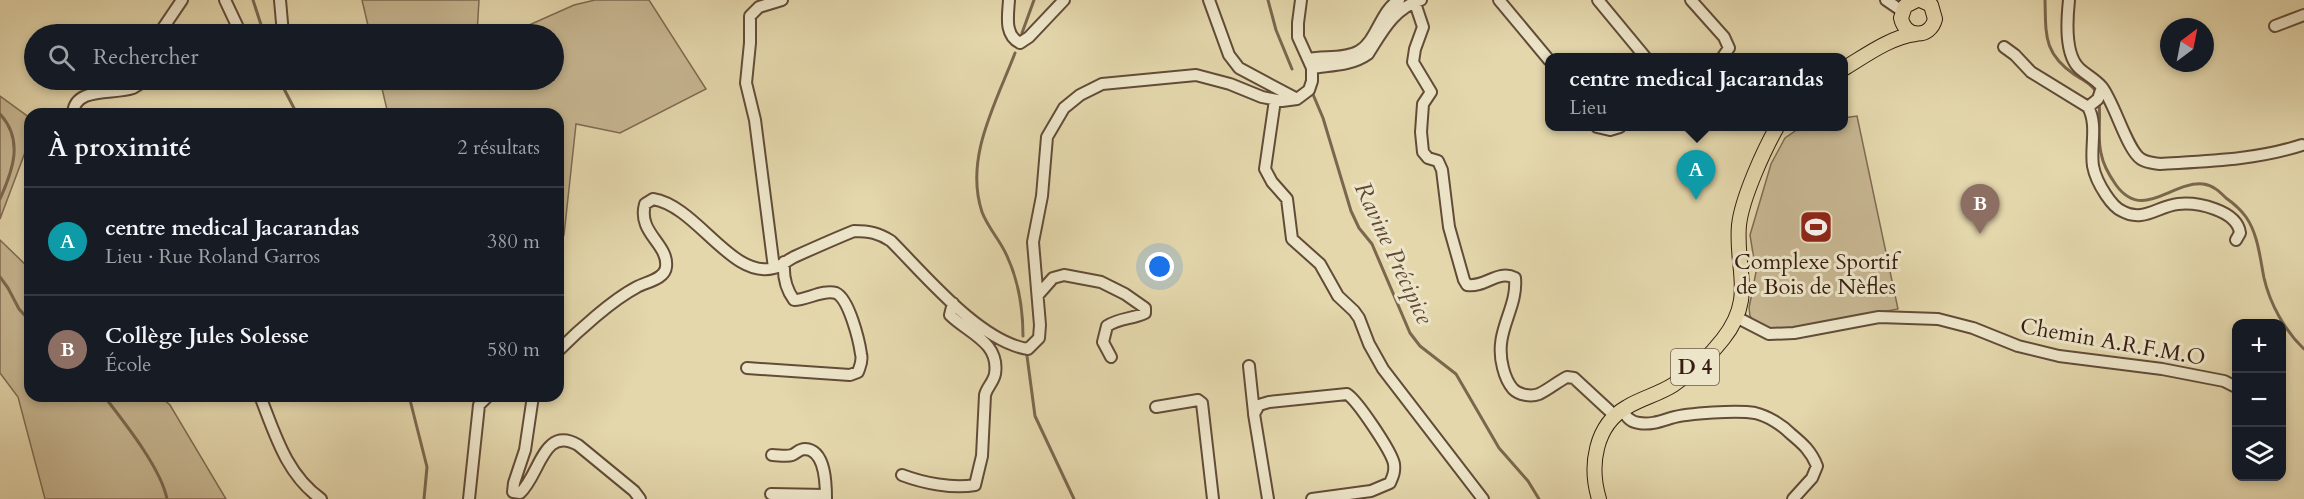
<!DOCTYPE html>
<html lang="fr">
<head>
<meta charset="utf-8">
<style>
	body { margin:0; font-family:Cardo,serif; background:#242831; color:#f1f3f6 }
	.controls { position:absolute; right:18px; bottom:18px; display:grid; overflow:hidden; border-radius:12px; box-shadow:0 3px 9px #0003 }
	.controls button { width:54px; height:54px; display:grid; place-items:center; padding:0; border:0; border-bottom:2px solid #363941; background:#171b24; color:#f1f3f6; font:30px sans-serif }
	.compass { position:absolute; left:2160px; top:18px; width:54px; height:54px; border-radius:50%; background:#171b24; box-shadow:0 3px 9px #0003; rotate:32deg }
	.you { position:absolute; left:1160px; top:267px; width:21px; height:21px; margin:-15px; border:4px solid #fff; border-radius:50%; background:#1a73e8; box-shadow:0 0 0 9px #1a73e833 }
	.badge { display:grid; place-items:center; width:39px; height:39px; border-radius:50%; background:#c59692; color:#fff; font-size:20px; font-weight:700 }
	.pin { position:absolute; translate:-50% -50px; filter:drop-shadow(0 2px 3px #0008) }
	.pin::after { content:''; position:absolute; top:32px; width:21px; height:18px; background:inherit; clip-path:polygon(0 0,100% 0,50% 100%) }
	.popup { position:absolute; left:1545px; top:53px; width:303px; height:78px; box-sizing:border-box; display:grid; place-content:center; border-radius:12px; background:#171b24; filter:drop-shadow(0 2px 4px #0005); font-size:20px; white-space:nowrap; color:#9ea1a6 }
	.popup b { font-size:22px; color:#f1f3f6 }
	.popup::after { content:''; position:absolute; left:50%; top:100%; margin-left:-12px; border:12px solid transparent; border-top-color:#171b24 }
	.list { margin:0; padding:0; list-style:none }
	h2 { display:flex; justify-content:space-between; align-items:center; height:78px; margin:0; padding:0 24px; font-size:26px }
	h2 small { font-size:20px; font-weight:400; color:#9ea1a6 }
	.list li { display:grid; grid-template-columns:39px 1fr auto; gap:18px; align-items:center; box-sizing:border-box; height:108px; padding:0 24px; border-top:2px solid #363941 }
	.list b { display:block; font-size:22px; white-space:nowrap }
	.list p { margin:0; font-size:20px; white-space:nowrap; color:#9ea1a6 }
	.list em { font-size:20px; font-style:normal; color:#9ea1a6 }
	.icon { flex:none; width:33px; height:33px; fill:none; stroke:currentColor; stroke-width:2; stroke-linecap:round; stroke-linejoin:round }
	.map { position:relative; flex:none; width:2304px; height:499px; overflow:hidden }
	.search { position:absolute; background:#171b24; box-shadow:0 3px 9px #0003; left:24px; top:24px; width:540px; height:66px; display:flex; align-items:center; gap:15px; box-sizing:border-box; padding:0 21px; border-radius:33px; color:#9ea1a6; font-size:22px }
	.panel { position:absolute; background:#171b24; box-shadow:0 3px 9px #0003; left:24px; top:108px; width:540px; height:294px; border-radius:18px }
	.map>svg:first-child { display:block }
	.green { fill:#c7b792; stroke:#7f6a52; stroke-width:1.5 }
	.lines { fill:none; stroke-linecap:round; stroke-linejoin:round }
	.stream { stroke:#7b674e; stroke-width:3 }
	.minor-casing { stroke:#624c38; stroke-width:14 }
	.major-casing { stroke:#371d11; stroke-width:16 }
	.minor { stroke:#ede5c9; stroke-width:10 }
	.major { stroke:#e4d7ac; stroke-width:14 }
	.labels { text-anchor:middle; stroke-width:6; stroke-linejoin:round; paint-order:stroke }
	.shield { fill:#ede5c9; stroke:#6e5948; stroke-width:1.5 }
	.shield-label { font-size:21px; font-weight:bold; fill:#371d11 }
	.poi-label { font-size:22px; fill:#371d11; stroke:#ede5c9 }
	.street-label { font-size:22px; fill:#371d11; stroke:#ede5c9 }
	.water-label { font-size:24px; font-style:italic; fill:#5f4835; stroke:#ede5c9 }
</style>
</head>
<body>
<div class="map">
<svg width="2304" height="499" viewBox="0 0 2304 499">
	<rect width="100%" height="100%" fill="#e4d7ac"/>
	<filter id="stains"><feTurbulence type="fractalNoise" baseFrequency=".00333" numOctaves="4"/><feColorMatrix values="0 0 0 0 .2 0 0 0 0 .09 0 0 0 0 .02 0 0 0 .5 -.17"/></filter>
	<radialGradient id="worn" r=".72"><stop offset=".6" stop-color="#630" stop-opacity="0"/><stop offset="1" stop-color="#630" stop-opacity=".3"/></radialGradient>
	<path class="green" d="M362 0H479L477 34H370Z
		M595 0H649L706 89 620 133 576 124 564 235 558 243V114H388L380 80H554V34H509L574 5Z
		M0 96 30 118V139L0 219Z
		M1857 116 1898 309 1782 330 1760 326 1754 322 1750 316 1749 308 1756 272 1750 235 1771 164 1785 138 1801 127H1843V118Z
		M0 240 30 269V396H160L170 405 226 499H45L18 397 0 373Z"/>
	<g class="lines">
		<path class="stream" d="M253 0 264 34
			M1268 0 1276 30 1292 69
			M2045 0C2046 35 2043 53 2075 75 2083 80 2092 84 2097 93
			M1022 33 1034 0
			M1015 53C996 103 964 158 982 212 988 228 1000 240 1007 256 1018 280 1023 310 1023 336
			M282 85 297 114
			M1312 92 1323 118 1351 211 1359 228 1372 244 1410 333 1420 346 1456 374 1499 448 1528 481 1539 499
			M2099 102C2101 119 2097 136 2101 153 2103 165 2109 175 2116 185 2143 222 2171 181 2203 184 2213 185 2220 192 2226 198 2233 203 2241 210 2246 217 2258 234 2260 258 2264 278 2270 304 2285 331 2304 349
			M0 114C24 140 13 170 0 199
			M0 277 8 288 19 309 30 321
			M1027 356 1035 416 1074 499
			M104 396C124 422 161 468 167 499
			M409 396 427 467 424 499"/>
		<g class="minor-casing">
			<path id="minor" d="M225 0 241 34
				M280 0 283 34
				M1009 0C1008 16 1004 35 1020 43L1029 37 1064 0
				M1209 0 1229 55 1239 68 1297 99
				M1414 0 1423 27 1415 49 1413 62 1431 92 1423 104 1421 132 1423 152 1428 158 1438 161 1442 170 1449 227 1464 280 1467 285C1485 288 1498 269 1515 278 1518 310 1493 331 1503 368 1505 376 1507 382 1513 389 1519 395 1531 397 1539 394 1548 390 1557 382 1567 377L1574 378 1614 415
				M1499 0 1549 60
				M1598 0 1646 58
				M1691 0 1724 37 1729 48 1722 58
				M1886 0 1902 11
				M2069 0C2067 19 2064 55 2080 69 2088 76 2095 79 2102 87L2098 99 2088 107
				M2275 26 2304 15
				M159 34 182 0
				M2004 47 2015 55 2031 72 2088 107C2098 125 2090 147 2093 166 2095 177 2100 186 2106 195 2110 201 2115 208 2122 211 2143 223 2158 206 2178 204 2197 202 2237 210 2240 233L2236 240
				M1309 59C1324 56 1345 59 1359 51 1377 41 1380 11 1399 0
				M1312 68C1331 65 1351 66 1368 54 1382 32 1394 8 1421 0
				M276 80H282
				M2102 87C2115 104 2127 150 2141 159 2147 163 2154 163 2160 164 2208 161 2256 160 2302 145
				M1275 100 1265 169 1272 182 1287 199 1292 239 1320 264 1338 296 1354 311 1359 318 1369 344 1383 369 1483 499
				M73 114C74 86 114 95 133 88 137 86 141 83 144 80
				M1597 127 1610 130 1620 127
				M774 268 755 120 746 83 750 43V16L759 7 782 0
				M1038 295 1053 278 1064 275 1101 282 1125 294 1145 308V313C1133 319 1119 318 1107 326L1103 342 1111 357
				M1738 318 1769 334 1794 333 1879 317 1938 319 1973 328 2018 346 2059 356 2162 369 2224 381 2236 387
				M558 351C578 331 612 300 637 287 646 282 665 279 666 267 669 244 637 233 645 204L653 199C697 206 732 280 774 268 781 266 788 260 794 257 814 248 834 239 854 231 869 231 879 233 891 241 925 275 980 342 1028 349L1039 338 1040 325 1033 242 1042 196 1047 137 1064 108 1080 95 1102 84 1196 75 1230 84 1262 97 1282 101 1297 99 1309 90 1312 81V68L1298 37V23L1301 0
				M1249 366 1254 413
				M747 368 850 375 858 372C860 366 863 361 861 354 859 340 849 299 836 293 823 289 807 300 794 300 785 288 783 276 784 262
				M260 396C275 434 286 474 321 499
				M533 396 525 450 514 483 513 492 520 493C540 475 543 425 578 445L634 491 640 499
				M1156 407 1198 400 1202 403 1213 499
				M1622 410C1627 417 1630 422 1639 423 1651 425 1661 421 1671 418 1688 413 1738 410 1755 413 1768 416 1782 425 1791 434 1803 444 1811 451 1817 466L1812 478 1793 499
				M772 455C778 455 787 457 792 455 797 453 799 449 805 449 826 450 826 485 826 499
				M902 475C923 483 953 489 975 485L982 456 985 395C987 387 993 383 995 374 1000 342 968 333 950 315L953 303
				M771 494 826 495
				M469 499 479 405 488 396
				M1268 499 1254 414 1259 405 1269 402 1347 394C1357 400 1392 452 1394 464 1395 472 1393 476 1390 483L1371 491 1312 499"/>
		</g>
		<g class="major-casing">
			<path id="major" d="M1917 0 1905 6 1901 18C1905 38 1930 39 1935 19L1931 5 1920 0
				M1843 69C1865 56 1890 37 1916 34
				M1599 499C1589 466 1595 425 1627 407 1642 398 1659 394 1673 385 1691 373 1710 356 1723 339 1756 297 1735 270 1739 225 1742 198 1764 150 1777 127"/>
		</g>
		<use href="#minor" class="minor"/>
		<use href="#major" class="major"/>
	</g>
	<defs>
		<g id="stadium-square" transform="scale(1.725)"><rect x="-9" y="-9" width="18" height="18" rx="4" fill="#8f2418" stroke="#ede5c9"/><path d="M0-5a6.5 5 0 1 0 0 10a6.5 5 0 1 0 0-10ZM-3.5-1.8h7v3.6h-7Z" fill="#fff"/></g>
	</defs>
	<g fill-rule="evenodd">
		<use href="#stadium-square" x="1816" y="227"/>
	</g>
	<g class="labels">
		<rect class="shield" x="1671" y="349" width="48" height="36" rx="4.5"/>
		<g class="shield-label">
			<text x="1695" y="374">D 4</text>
		</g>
		<g class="poi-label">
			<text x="1816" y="269">Complexe Sportif<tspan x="1816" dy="25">de Bois de Nèfles</tspan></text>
		</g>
		<g class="street-label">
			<text transform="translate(2113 341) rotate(10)" y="8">Chemin A.R.F.M.O</text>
		</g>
		<g class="water-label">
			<text transform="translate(1394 253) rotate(65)" y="8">Ravine Précipice</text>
		</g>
	</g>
	<rect width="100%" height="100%" filter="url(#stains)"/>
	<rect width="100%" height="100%" fill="url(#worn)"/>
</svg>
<div class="controls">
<button>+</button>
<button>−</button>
<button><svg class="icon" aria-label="layers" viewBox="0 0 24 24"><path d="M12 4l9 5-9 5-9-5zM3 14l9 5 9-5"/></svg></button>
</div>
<svg class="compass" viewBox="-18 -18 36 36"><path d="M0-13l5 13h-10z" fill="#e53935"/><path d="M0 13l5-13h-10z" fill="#9ea1a6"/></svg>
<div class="you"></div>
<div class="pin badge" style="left:1696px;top:200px;background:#0f9aa8">A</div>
<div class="popup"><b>centre medical Jacarandas</b>Lieu</div>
<div class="pin badge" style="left:1980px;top:234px;background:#8d6e63">B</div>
<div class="search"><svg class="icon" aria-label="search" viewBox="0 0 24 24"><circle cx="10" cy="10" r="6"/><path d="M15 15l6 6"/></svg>Rechercher</div>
<section class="panel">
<h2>À proximité<small>2 résultats</small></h2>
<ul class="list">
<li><span class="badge" style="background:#0f9aa8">A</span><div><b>centre medical Jacarandas</b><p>Lieu · Rue Roland Garros</p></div><em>380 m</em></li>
<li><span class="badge" style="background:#8d6e63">B</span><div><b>Collège Jules Solesse</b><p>École</p></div><em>580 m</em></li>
</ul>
</section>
</div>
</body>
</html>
